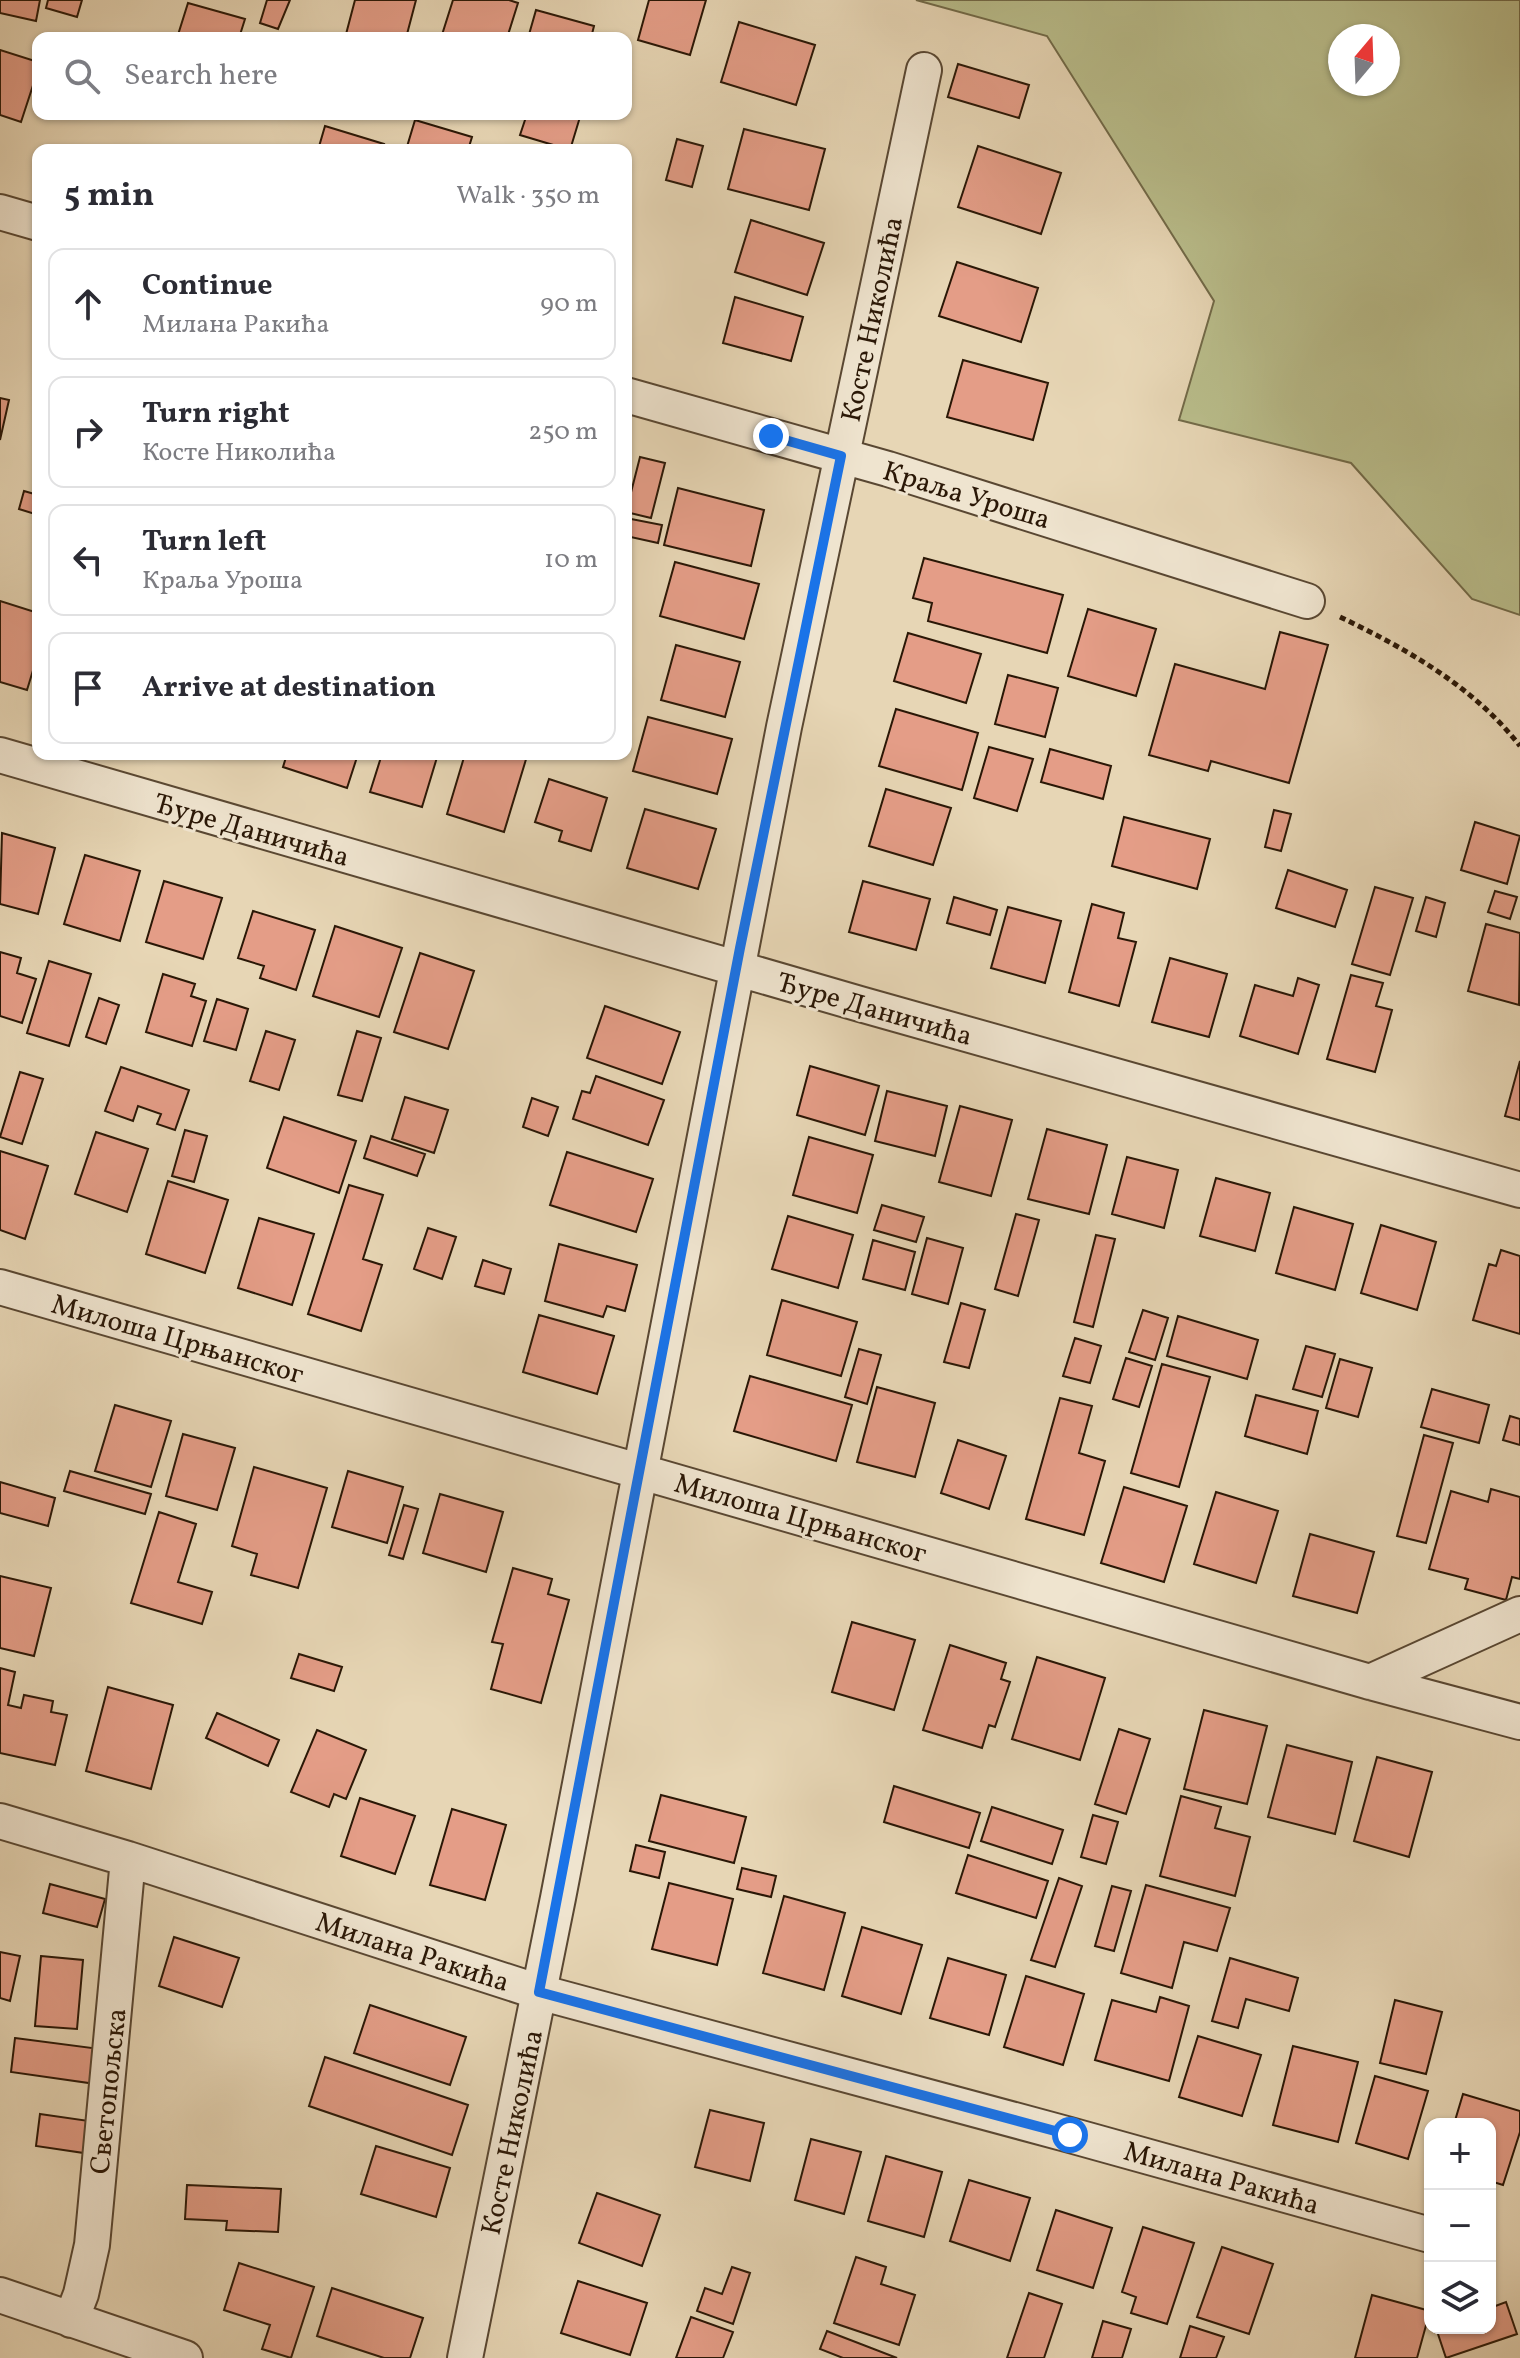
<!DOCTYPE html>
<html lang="en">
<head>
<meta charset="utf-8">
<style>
	body { margin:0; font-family:Vollkorn,serif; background:#f2f2f3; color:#2b2b33 }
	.controls { position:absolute; right:24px; bottom:24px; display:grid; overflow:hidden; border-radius:16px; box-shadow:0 2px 6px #0004 }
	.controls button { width:72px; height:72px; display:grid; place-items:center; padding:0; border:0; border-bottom:2px solid #e1e1e2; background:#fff; color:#2b2b33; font:40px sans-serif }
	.compass { position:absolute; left:1328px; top:24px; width:72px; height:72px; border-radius:50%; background:#fff; box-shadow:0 2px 6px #0004; rotate:19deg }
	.stop { position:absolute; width:24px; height:24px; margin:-18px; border:6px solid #1a73e8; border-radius:50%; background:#fff }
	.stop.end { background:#1a73e8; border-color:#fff; box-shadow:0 2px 8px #0008 }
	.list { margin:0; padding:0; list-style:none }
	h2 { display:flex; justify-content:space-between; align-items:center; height:104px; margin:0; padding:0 32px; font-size:34px }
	h2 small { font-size:26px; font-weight:400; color:#7c7c81 }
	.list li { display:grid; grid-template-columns:52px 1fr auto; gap:24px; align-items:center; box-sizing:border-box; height:112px; margin:0 16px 16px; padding:0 16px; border:2px solid #e1e1e2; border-radius:16px }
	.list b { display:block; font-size:30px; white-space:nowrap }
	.list p { margin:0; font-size:26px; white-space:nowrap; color:#7c7c81 }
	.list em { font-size:26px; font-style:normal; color:#7c7c81 }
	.icon { flex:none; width:44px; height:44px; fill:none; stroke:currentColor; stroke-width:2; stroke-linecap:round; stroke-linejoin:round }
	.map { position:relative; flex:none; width:1520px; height:2358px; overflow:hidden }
	.search { position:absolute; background:#fff; box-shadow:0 2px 6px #0004; left:32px; top:32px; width:600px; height:88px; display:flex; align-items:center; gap:20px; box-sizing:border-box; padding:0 28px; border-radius:16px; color:#7c7c81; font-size:30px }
	.panel { position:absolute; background:#fff; box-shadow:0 2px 6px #0004; left:32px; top:144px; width:600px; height:616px; border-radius:16px }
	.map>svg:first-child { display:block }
	.green { fill:#b9bd8b; stroke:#726a48; stroke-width:2; fill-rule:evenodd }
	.building { fill:#e49d87; stroke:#2a1706; stroke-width:2 }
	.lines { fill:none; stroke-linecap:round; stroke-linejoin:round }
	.street-casing { stroke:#594732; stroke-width:38 }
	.path { stroke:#2a1706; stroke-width:5; stroke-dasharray:6 4; stroke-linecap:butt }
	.street { stroke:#efe4cf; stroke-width:34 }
	.route { stroke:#1a73e8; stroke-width:10 }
	.labels { text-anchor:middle; stroke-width:6; stroke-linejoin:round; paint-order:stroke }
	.street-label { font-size:28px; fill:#2a1706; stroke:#efe4cf }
</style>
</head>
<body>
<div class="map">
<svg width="1520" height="2358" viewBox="0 0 1520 2358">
	<rect width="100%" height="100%" fill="#e7d6b5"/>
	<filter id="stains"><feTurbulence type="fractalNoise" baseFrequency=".0025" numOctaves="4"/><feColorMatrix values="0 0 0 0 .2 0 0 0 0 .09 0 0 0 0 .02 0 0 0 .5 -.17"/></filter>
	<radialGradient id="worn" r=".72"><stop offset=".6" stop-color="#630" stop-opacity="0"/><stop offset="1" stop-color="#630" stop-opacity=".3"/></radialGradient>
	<path class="green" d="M916 0H1520V615L1472 599 1351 463 1179 420 1214 301 1047 36ZM1340 36H1388V84H1340Z"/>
	<path class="building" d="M0 0H40L36 21 0 13Z
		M48 0H82L77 17 46 8Z
		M267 0H290L278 29 260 23Z
		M355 0H416L406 38H345Z
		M453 0H509L518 3 507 38H441Z
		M649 0H706L690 55 638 40Z
		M188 3 245 19 239 38H177Z
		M536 10 594 26 591 38H528Z
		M739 22 815 45 796 105 721 82Z
		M0 50 38 62V70L21 122 0 115Z
		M958 64 1029 85 1019 118 948 97Z
		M527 114H570L580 117 570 150 520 135Z
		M415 120 472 137 468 150H406Z
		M325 126 384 144 382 150H318Z
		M744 129 825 149 809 210 728 189Z
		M677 139 703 146 692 187 666 180Z
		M978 146 1061 173 1041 234 958 207Z
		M751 220 824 243 807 295 735 272Z
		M957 262 1038 288 1021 342 939 316Z
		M735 297 803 317 791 361 723 343Z
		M963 360 1048 383 1033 440 947 417Z
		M0 398 9 400 0 440Z
		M640 457 665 463 651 518 626 512Z
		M678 488 764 510 751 566 664 545Z
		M24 491 38 495V515L19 509Z
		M626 518 662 525 658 543 626 536Z
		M924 558 1063 595 1047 653 928 621 932 603 913 598Z
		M675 562 759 584 744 639 660 616Z
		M0 601 38 613V654L27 690 0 682Z
		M1088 609 1156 629 1136 696 1068 676Z
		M1280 632 1328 645 1289 783 1211 761 1208 771 1149 755 1175 664 1265 689Z
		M908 633 981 654 966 703 894 681Z
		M676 645 740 662 725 717 661 700Z
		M1008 675 1058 688 1045 737 995 724Z
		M896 709 978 733 962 790 879 766Z
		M648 717 732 739 717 794 633 771Z
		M989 747 1033 759 1017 811 974 798Z
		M1050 749 1111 766 1103 799 1041 782Z
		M287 754H358L347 788 283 767Z
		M382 754H438L422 807 370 792Z
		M465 754 527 756 504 832 447 814Z
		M549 779 607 798 591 851 559 841 562 831 535 822Z
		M886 789 951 808 933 865 869 846Z
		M645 809 716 829 698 889 627 868Z
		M1274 810 1291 814 1281 851 1265 847Z
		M1124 817 1210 839 1197 889 1112 866Z
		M1475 822 1520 836 1507 884 1461 870Z
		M2 833 55 848 38 914 0 904Z
		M85 855 140 871 120 941 64 924Z
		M1288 870 1347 890 1335 927 1276 908Z
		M164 881 222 898 203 959 146 942Z
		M863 881 930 899 916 950 849 932Z
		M1375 887 1413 898 1390 975 1352 964Z
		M1495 891 1517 897 1510 919 1488 912Z
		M954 897 997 910 990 935 947 923Z
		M1426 897 1445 903 1436 937 1416 931Z
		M1092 904 1124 913 1118 938 1136 942 1119 1006 1069 992Z
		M1008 907 1061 921 1045 983 991 968Z
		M253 911 315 930 296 990 260 978 264 966 238 958Z
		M1486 924 1520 933 1519 1005 1468 991Z
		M335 926 402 948 379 1017 313 996Z
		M0 952 21 958 17 973 36 979 22 1023 0 1016Z
		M420 953 474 971 448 1049 394 1032Z
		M1170 958 1227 974 1209 1037 1152 1022Z
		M49 961 91 974 69 1046 27 1033Z
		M163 974 195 984 191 996 206 1001 192 1046 146 1032Z
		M1351 975 1383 983 1376 1006 1392 1010 1375 1072 1327 1059Z
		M1298 978 1319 985 1298 1054 1240 1036 1255 985 1293 996Z
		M99 998 119 1005 106 1044 86 1037Z
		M217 999 248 1009 236 1050 204 1041Z
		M605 1006 680 1032 662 1084 587 1058Z
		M266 1031 295 1040 279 1090 250 1081Z
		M357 1031 381 1038 362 1101 338 1095Z
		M1520 1061V1120L1505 1116Z
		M810 1066 879 1086 865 1135 797 1115Z
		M121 1067 189 1090 175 1130 157 1124 161 1114 138 1106 133 1121 105 1111Z
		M20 1072 43 1079 22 1144 0 1137Z
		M596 1076 664 1100 648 1145 573 1119 582 1091 590 1093Z
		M887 1091 947 1106 935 1156 875 1141Z
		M405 1097 448 1110 434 1153 392 1139Z
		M532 1098 558 1107 548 1136 523 1127Z
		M960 1106 1012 1120 991 1196 939 1182Z
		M284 1117 356 1141 339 1193 267 1168Z
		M1047 1129 1107 1145 1089 1214 1028 1199Z
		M185 1130 207 1136 194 1182 172 1176Z
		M96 1132 148 1149 127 1212 75 1194Z
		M371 1136 425 1154 417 1176 364 1158Z
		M809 1137 873 1155 857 1213 793 1195Z
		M0 1151 48 1166 25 1239 0 1230Z
		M567 1152 653 1179 636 1232 550 1205Z
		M1127 1157 1178 1170 1164 1228 1112 1214Z
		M1216 1178 1270 1193 1255 1251 1200 1236Z
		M168 1181 228 1200 205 1273 146 1254Z
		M349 1185 383 1195 363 1259 382 1265 361 1331 308 1314Z
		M882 1205 924 1217 916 1242 874 1230Z
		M1294 1207 1353 1224 1335 1290 1276 1273Z
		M1016 1214 1039 1220 1018 1296 995 1289Z
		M788 1216 853 1235 838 1288 772 1269Z
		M259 1218 314 1234 292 1305 238 1288Z
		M1381 1225 1436 1242 1417 1310 1361 1293Z
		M428 1228 456 1237 442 1279 414 1269Z
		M1096 1235 1115 1239 1093 1327 1074 1322Z
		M927 1238 963 1248 948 1304 912 1294Z
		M873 1240 915 1252 905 1290 863 1279Z
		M559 1244 637 1265 625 1311 607 1306 603 1317 545 1301Z
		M1501 1250 1520 1256V1334L1473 1320 1489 1264 1496 1266Z
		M483 1260 511 1269 504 1294 475 1286Z
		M782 1300 857 1322 841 1376 767 1355Z
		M961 1303 985 1310 969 1368 944 1362Z
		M1143 1310 1168 1318 1155 1360 1129 1352Z
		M539 1315 614 1336 597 1394 523 1372Z
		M1178 1316 1258 1340 1247 1379 1167 1356Z
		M1075 1338 1101 1346 1090 1383 1063 1376Z
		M1306 1346 1335 1354 1322 1397 1293 1389Z
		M859 1349 881 1355 867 1404 845 1397Z
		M1126 1358 1152 1366 1139 1407 1113 1399Z
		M1340 1359 1372 1368 1358 1417 1326 1408Z
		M1162 1364 1210 1377 1179 1487 1131 1473Z
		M750 1376 852 1405 836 1461 734 1431Z
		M877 1387 935 1403 915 1477 857 1462Z
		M1432 1389 1489 1405 1479 1443 1421 1427Z
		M1256 1395 1318 1411 1307 1454 1245 1436Z
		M1060 1398 1092 1406 1079 1453 1105 1461 1084 1535 1026 1519Z
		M115 1405 171 1421 151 1487 95 1471Z
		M1510 1416 1520 1419V1445L1503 1440Z
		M183 1434 235 1448 217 1510 166 1496Z
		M1424 1435 1453 1443 1426 1543 1397 1536Z
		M958 1440 1006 1456 989 1509 941 1493Z
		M254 1467 327 1488 298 1588 251 1575 257 1554 232 1546Z
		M70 1471 151 1494 145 1514 64 1491Z
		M348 1471 403 1487 387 1543 332 1527Z
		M0 1482 55 1498 48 1526 0 1513Z
		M1124 1487 1187 1506 1164 1582 1101 1563Z
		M1491 1489 1520 1497V1579L1512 1577 1506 1600 1465 1589 1468 1579 1429 1569 1451 1491 1488 1502Z
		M1216 1492 1278 1511 1256 1583 1194 1564Z
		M440 1494 503 1512 486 1572 423 1553Z
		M404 1505 418 1509 403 1559 389 1555Z
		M159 1512 196 1524 178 1582 212 1592 202 1624 131 1603Z
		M1310 1534 1374 1552 1357 1613 1293 1596Z
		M513 1568 552 1579 548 1594 569 1600 541 1703 491 1689 503 1644 492 1642Z
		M0 1576 51 1588 34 1656 0 1648Z
		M852 1622 915 1640 894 1710 832 1692Z
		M950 1645 1006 1663 1001 1679 1010 1682 995 1727 989 1725 982 1748 923 1730Z
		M299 1654 342 1667 334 1691 291 1678Z
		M1037 1657 1105 1678 1080 1760 1012 1739Z
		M0 1668 15 1672 8 1705 21 1708 24 1695 53 1701 51 1712 67 1715 55 1765 0 1753Z
		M108 1687 173 1705 151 1789 86 1771Z
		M1204 1710 1267 1726 1247 1804 1184 1789Z
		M217 1713 279 1740 268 1766 206 1738Z
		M1119 1729 1150 1739 1126 1814 1095 1804Z
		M317 1730 366 1750 346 1799 334 1794 329 1807 291 1792Z
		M1287 1745 1352 1762 1335 1834 1268 1817Z
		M1377 1757 1432 1772 1409 1857 1354 1841Z
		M894 1786 980 1813 969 1848 884 1822Z
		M661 1795 746 1817 734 1863 649 1841Z
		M1181 1796 1221 1807 1215 1828 1250 1837 1235 1896 1160 1876Z
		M360 1798 415 1816 395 1874 341 1856Z
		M992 1807 1063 1830 1052 1864 981 1841Z
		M452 1809 506 1825 485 1900 430 1885Z
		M1093 1815 1118 1822 1106 1864 1081 1857Z
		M636 1845 665 1852 659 1878 630 1871Z
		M968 1855 1048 1881 1036 1918 956 1893Z
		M742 1868 776 1876 771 1897 737 1889Z
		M1059 1878 1082 1886 1055 1967 1031 1960Z
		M669 1883 733 1899 717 1965 652 1949Z
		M50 1884 105 1899 97 1927 43 1913Z
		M1146 1885 1230 1908 1217 1951 1184 1942 1172 1988 1121 1973Z
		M1112 1886 1131 1891 1114 1951 1095 1946Z
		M784 1896 845 1913 824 1990 763 1973Z
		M862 1927 922 1945 901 2014 842 1996Z
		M174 1937 239 1958 222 2007 159 1986Z
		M0 1952 20 1956 10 2001 0 1998Z
		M41 1956 83 1960 77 2029 35 2026Z
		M948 1958 1006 1975 989 2035 930 2018Z
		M1230 1958 1298 1978 1289 2011 1246 1999 1238 2028 1212 2021Z
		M1026 1976 1084 1994 1063 2065 1004 2047Z
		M1160 1997 1189 2006 1169 2081 1095 2060 1112 2000 1156 2012Z
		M1395 2000 1442 2012 1426 2074 1380 2063Z
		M370 2005 466 2037 450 2085 354 2053Z
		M1198 2036 1261 2055 1242 2116 1179 2097Z
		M15 2038 100 2049 96 2084 11 2072Z
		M1293 2046 1358 2062 1338 2142 1273 2125Z
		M325 2057 468 2105 452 2155 309 2106Z
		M1375 2076 1428 2091 1408 2159 1356 2143Z
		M1463 2094 1520 2111V2132L1503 2185 1490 2181V2124H1454Z
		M710 2110 764 2123 750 2181 695 2167Z
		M40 2114 89 2121 84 2153 36 2146Z
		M811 2139 861 2152 844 2214 795 2200Z
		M376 2146 450 2168 436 2217 361 2194Z
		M886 2156 942 2172 924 2237 868 2221Z
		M969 2180 1030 2198 1010 2261 950 2241Z
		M187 2185 281 2189 278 2232 226 2230 227 2221 185 2219Z
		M597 2193 660 2215 642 2266 579 2243Z
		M1056 2210 1112 2228 1093 2288 1037 2270Z
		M1143 2227 1194 2243 1167 2324 1131 2313 1136 2297 1122 2292Z
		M1222 2247 1273 2264 1249 2334 1197 2317Z
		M856 2257 886 2267 881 2284 915 2295 899 2345 834 2323Z
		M239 2263 314 2287 291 2358 262 2349 270 2325 224 2310Z
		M732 2267 750 2273 733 2324 697 2311 705 2288 722 2294Z
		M578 2281 647 2303 630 2355 561 2333Z
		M332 2288 423 2318 410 2358H384L317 2336Z
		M1029 2293 1062 2304 1044 2358H1007Z
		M1372 2295 1430 2311 1417 2358H1355Z
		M1506 2302 1517 2334 1446 2358 1436 2328H1490V2308Z
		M691 2317 733 2332 723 2358H676Z
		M1103 2321 1131 2329 1122 2358H1092Z
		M1190 2326 1224 2337 1216 2358H1180Z
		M827 2331 897 2358H843L820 2349Z"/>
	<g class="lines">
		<g class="street-casing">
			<path id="street" d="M0 212 38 223
				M626 395 888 469 1307 601
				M0 755 860 1004 1520 1190
				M0 1287 1370 1682 1520 1722
				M1370 1682 1520 1614
				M0 1821 128 1859 539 1992 1070 2135 1430 2235
				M0 2295 185 2358
				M71 2320 81 2294 92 2245 128 1859
				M465 2358 558 1898 784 727 924 70"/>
		</g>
		<path class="path" d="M1340 617C1407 649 1474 687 1520 746"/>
		<use href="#street" class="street"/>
	</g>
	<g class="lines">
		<path class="route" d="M771 436 841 456 740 948 539 1992 1070 2135"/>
	</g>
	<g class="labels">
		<g class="street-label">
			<text transform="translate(871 319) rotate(-78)" y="10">Косте Николића</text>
			<text transform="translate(967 494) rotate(17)" y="10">Краља Уроша</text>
			<text transform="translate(252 829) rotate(16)" y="10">Ђуре Даничића</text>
			<text transform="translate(875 1008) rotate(16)" y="10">Ђуре Даничића</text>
			<text transform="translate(178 1338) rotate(16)" y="10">Милоша Црњанског</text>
			<text transform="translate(801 1517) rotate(16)" y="10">Милоша Црњанског</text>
			<text transform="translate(413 1951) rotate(18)" y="10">Милана Ракића</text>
			<text transform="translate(107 2091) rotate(-84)" y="10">Светопољска</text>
			<text transform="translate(511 2132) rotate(-78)" y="10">Косте Николића</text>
			<text transform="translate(1222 2177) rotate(16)" y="10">Милана Ракића</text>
		</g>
	</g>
	<rect width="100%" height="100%" filter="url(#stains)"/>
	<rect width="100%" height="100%" fill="url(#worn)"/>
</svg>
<div class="controls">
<button>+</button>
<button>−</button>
<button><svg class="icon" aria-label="layers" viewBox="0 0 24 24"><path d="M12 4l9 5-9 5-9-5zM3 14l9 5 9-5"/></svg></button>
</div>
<svg class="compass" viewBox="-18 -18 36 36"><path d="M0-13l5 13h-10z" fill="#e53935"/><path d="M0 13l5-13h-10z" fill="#7c7c81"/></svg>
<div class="stop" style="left:1070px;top:2135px"></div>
<div class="stop end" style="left:771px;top:436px"></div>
<div class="search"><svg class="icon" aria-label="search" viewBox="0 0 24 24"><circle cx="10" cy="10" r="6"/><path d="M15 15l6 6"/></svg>Search here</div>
<section class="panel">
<h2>5 min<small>Walk · 350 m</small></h2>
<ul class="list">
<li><svg class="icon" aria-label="ahead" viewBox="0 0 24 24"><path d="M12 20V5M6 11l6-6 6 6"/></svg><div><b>Continue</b><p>Милана Ракића</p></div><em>90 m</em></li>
<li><svg class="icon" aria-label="right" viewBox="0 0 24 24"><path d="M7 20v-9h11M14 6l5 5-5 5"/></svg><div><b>Turn right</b><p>Косте Николића</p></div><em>250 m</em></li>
<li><svg class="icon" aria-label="left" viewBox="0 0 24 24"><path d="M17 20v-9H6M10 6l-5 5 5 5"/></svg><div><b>Turn left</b><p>Краља Уроша</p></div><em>10 m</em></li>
<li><svg class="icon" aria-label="arrive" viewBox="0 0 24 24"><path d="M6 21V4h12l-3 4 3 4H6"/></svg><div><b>Arrive at destination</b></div></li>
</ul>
</section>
</div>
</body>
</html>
